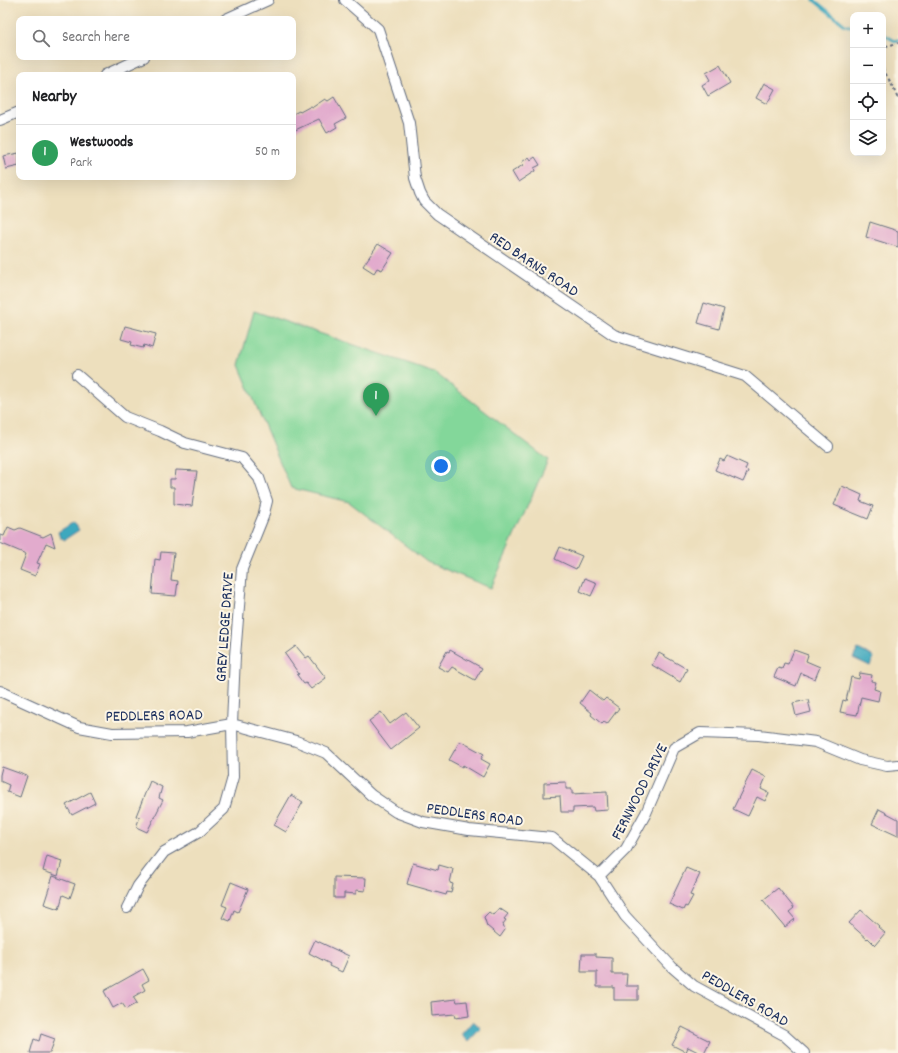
<!DOCTYPE html>
<html lang="en">
<head>
<meta charset="utf-8">
<style>
	body { margin:0; font-family:Dekko,sans-serif; background:#f2f2f2; color:#202124 }
	.controls { position:absolute; right:12px; top:12px; display:grid; overflow:hidden; border-radius:8px; box-shadow:0 4px 16px #0002 }
	.controls button { width:36px; height:36px; display:grid; place-items:center; padding:0; border:0; border-bottom:1px solid #e0e0e0; background:#fff; color:#202124; font:20px sans-serif }
	.you { position:absolute; left:441px; top:466px; width:14px; height:14px; margin:-10px; border:3px solid #fff; border-radius:50%; background:#1a73e8; box-shadow:0 0 0 6px #1a73e833 }
	.badge { display:grid; place-items:center; width:26px; height:26px; border-radius:50%; background:#0b8043; color:#fff; font-size:13px; font-weight:700 }
	.pin { position:absolute; translate:-50% -33px; filter:drop-shadow(0 1px 2px #0008) }
	.pin::after { content:''; position:absolute; top:21px; width:14px; height:12px; background:inherit; clip-path:polygon(0 0,100% 0,50% 100%) }
	.list { margin:0; padding:0; list-style:none }
	h2 { display:flex; justify-content:space-between; align-items:center; height:52px; margin:0; padding:0 16px; font-size:17px }
	h2 small { font-size:13px; font-weight:400; color:#757577 }
	.list li { display:grid; grid-template-columns:26px 1fr auto; gap:12px; align-items:center; box-sizing:border-box; height:56px; padding:0 16px; border-top:1px solid #e0e0e0 }
	.list b { display:block; font-size:15px; white-space:nowrap }
	.list p { margin:0; font-size:13px; white-space:nowrap; color:#757577 }
	.list em { font-size:13px; font-style:normal; color:#757577 }
	.icon { flex:none; width:22px; height:22px; fill:none; stroke:currentColor; stroke-width:2; stroke-linecap:round; stroke-linejoin:round }
	.map { position:relative; flex:none; width:898px; height:1053px; overflow:hidden }
	.search { position:absolute; background:#fff; box-shadow:0 4px 16px #0002; left:16px; top:16px; width:280px; height:44px; display:flex; align-items:center; gap:10px; box-sizing:border-box; padding:0 14px; border-radius:8px; color:#757577; font-size:15px }
	.panel { position:absolute; background:#fff; box-shadow:0 4px 16px #0002; left:16px; top:72px; width:280px; height:108px; border-radius:8px }
	.map>svg:first-child { display:block }
	.green { fill:#83d79a; stroke:#4f837c }
	.water { fill:#3ea8be; stroke:#2c6c8e }
	.lines { fill:none; stroke-linecap:round; stroke-linejoin:round }
	.stream { stroke:#3ea8be; stroke-width:3 }
	.building { fill:#e2abcd }
	.minor-casing { stroke:#646d7f; stroke-width:12 }
	.path { stroke:#646d7f; stroke-width:2; stroke-dasharray:3 3; stroke-linecap:butt }
	.minor { stroke:#fff; stroke-width:10 }
	.labels { text-anchor:middle; stroke-width:4; stroke-linejoin:round; paint-order:stroke }
	.street-label { font-size:16px; fill:#1b2f5e; stroke:#fcf5e5 }
</style>
</head>
<body>
<div class="map">
<svg width="898" height="1053" viewBox="0 0 898 1053">
	<rect width="100%" height="100%" fill="#fcf5e5"/>
	<filter id="ink" filterUnits="userSpaceOnUse"><feTurbulence type="fractalNoise" baseFrequency=".025" numOctaves="2"/><feDisplacementMap in="SourceGraphic" scale="8" xChannelSelector="R" yChannelSelector="G"/><feConvolveMatrix kernelMatrix="1 2 1 2 8 2 1 2 1" color-interpolation-filters="sRGB"/></filter>
	<filter id="wash" filterUnits="userSpaceOnUse"><feTurbulence type="fractalNoise" baseFrequency=".012" numOctaves="4" result="noise"/><feDisplacementMap in="SourceGraphic" scale="16" xChannelSelector="R" yChannelSelector="G"/><feGaussianBlur stdDeviation="0.9" result="paint"/><feColorMatrix in="noise" values="0 0 0 0 0 0 0 0 0 0 0 0 0 0 0 0 0 1.4 0 .05"/><feComposite in="paint" operator="in"/></filter>
	<g filter="url(#wash)">
		<rect width="100%" height="100%" fill="#eddfbd"/>
		<path class="green" d="M254 311 434 372 548 460 491 588 427 562 349 502 291 488 239 365Z"/>
		<path class="water" d="M74 522 79 530 64 540 62 538H60L58 532Z
			M858 649 874 657 870 666 853 658Z
			M473 1021 481 1028 468 1042 461 1035Z"/>
		<g class="lines">
			<path class="stream" d="M814 0 845 25 853 27
				M883 34 895 41 898 40"/>
		</g>
		<g id="blocks">
			<path class="building" d="M720 65 730 83 708 96 702 85 710 80 706 73Z
				M764 83 775 89 767 104 756 98Z
				M334 97 346 118 335 124 337 127 327 133 319 119 293 131V114L299 111 300 112 311 106 313 107 325 99 328 101Z
				M19 153V166L6 169 3 156Z
				M529 157 531 160 535 157 540 165 534 168 535 171 518 182 512 172 523 165 522 162Z
				M870 222 898 231V247L866 237Z
				M378 244 393 253 382 270 377 268 374 273 363 266Z
				M704 303 724 309 719 329 698 323Z
				M125 326 156 334 152 348 144 345 143 348 131 345 132 342 121 339Z
				M727 456 747 465 745 470 748 471 743 482 715 470 720 459 724 461Z
				M176 470 197 471 192 506 174 504V487H170V479H175Z
				M842 486 862 495 860 501 873 506 868 519 834 505Z
				M8 527 15 530 20 528 43 537 51 533 55 547 46 543 37 563 40 564 35 576 20 570 26 554 0 543V535L4 536Z
				M560 547 582 556 576 569 555 559Z
				M161 552 174 553 171 580 178 581 176 596 152 594 155 559 160 560Z
				M585 578 597 583 591 596 580 591Z
				M296 646 306 658 309 656 326 678 311 689 306 683 304 684 297 675 299 674 285 654Z
				M450 650 482 668 475 680 452 667 448 672 438 667 447 651 449 652Z
				M794 650 808 655 806 661 820 667 815 679 801 673 796 686 774 677 778 668 782 669 784 663 788 664Z
				M659 653 687 669 680 682 652 665Z
				M860 673 872 675 871 681 876 682 874 689 880 691 878 701 861 697 857 715 840 712 843 700 846 701 851 677 859 679Z
				M589 690 603 701 606 698 619 708 607 724 604 722 602 724 591 715 592 713 580 703Z
				M808 700 811 712 796 716 793 703Z
				M381 712 390 724 406 712 419 728 391 750 369 721Z
				M460 741 484 754 481 759 490 764 483 777 463 765 462 767 449 760Z
				M2 767 27 776 20 797 7 792 9 785 0 781V775Z
				M752 770 766 777 761 789 769 793 765 801 757 797 748 816 733 809Z
				M150 781 162 787 159 798 163 800 147 832 136 827 140 817 136 816Z
				M566 782V789H572V794L607 792 608 810 594 811 593 807 573 808V812H561L560 796 544 797V783Z
				M90 792 95 803 72 815 66 805Z
				M291 795 303 802 286 832 274 825Z
				M879 809 898 819V836L872 824Z
				M47 856 62 861 58 876 43 871Z
				M413 863 438 870 439 865 453 869 450 883 453 884 451 893 447 892 446 895 407 884Z
				M686 868 700 874 690 895 693 896 687 907 685 906 683 910 669 904Z
				M53 876 75 884 70 898 63 895 59 909 44 904Z
				M334 877 366 878 365 891 356 890V894L344 893V898H334Z
				M231 882 248 889 238 912 234 910 230 921 222 918 227 907 222 905Z
				M778 888 794 908 789 912 795 919 785 927 763 900Z
				M499 908 508 914 504 919 506 920 503 924 505 930 500 937 487 926 484 917 489 912 493 915Z
				M861 910 879 926 878 927 885 933 875 945 868 938 867 939 849 923Z
				M315 940 349 956 342 972 329 966 330 964 309 953Z
				M582 954H596V957L612 958V974H627L626 986H638V1000H614V987H597V972H581Z
				M143 969 149 980 142 984 145 990 133 997 137 1003 126 1009 122 1003 113 1008 104 991Z
				M456 999 457 1002 467 1001 469 1016 456 1018 455 1014 432 1016 431 1002Z
				M682 1027 710 1041 704 1053H700L688 1047 686 1052 672 1045Z
				M41 1034 55 1039 50 1053H30L34 1039 39 1041Z"/>
		</g>
	</g>
	<g filter="url(#ink)">
		<use href="#blocks" fill-opacity="0" stroke="#646d7f" stroke-width="1"/>
		<g class="lines">
			<g class="minor-casing">
				<path id="minor" d="M345 0 378 29 409 123 415 178 420 193 424 201 437 214 614 335 745 376 828 446
					M226 19 268 0
					M105 75 144 57
					M0 120 19 112
					M77 375 125 417 160 431 185 443 242 458 259 478 267 501 263 517 242 569 235 656 232 724 233 777 224 809 199 832 164 852 138 886 127 908
					M0 691 79 727 112 733 187 732 232 724 296 741 326 753 371 795 396 812 423 822 469 830 552 838 599 876 625 916 672 967 694 986 784 1035 804 1053
					M599 876 626 849 646 813 674 748 700 733 759 735 816 742 860 760 887 766 898 765"/>
			</g>
			<path class="path" d="M883 52 886 46 898 43
				M883 68 884 71 891 83 898 99"/>
			<use href="#minor" class="minor"/>
		</g>
	</g>
	<g class="labels">
		<g class="street-label">
			<text transform="translate(535 263) rotate(34)" y="6">RED BARNS ROAD</text>
			<text transform="translate(223 627) rotate(-86)" y="6">GREY LEDGE DRIVE</text>
			<text transform="translate(154 714) rotate(-1)" y="6">PEDDLERS ROAD</text>
			<text transform="translate(638 791) rotate(-63)" y="6">FERNWOOD DRIVE</text>
			<text transform="translate(475 813) rotate(8)" y="6">PEDDLERS ROAD</text>
			<text transform="translate(746 997) rotate(30)" y="6">PEDDLERS ROAD</text>
		</g>
	</g>
</svg>
<div class="controls">
<button>+</button>
<button>−</button>
<button><svg class="icon" aria-label="locate" viewBox="0 0 24 24"><circle cx="12" cy="12" r="6"/><path d="M12 2v4M12 18v4M2 12h4M18 12h4"/></svg></button>
<button><svg class="icon" aria-label="layers" viewBox="0 0 24 24"><path d="M12 4l9 5-9 5-9-5zM3 14l9 5 9-5"/></svg></button>
</div>
<div class="you"></div>
<div class="pin badge" style="left:376px;top:416px;background:#2e9e5b">1</div>
<div class="search"><svg class="icon" aria-label="search" viewBox="0 0 24 24"><circle cx="10" cy="10" r="6"/><path d="M15 15l6 6"/></svg>Search here</div>
<section class="panel">
<h2>Nearby<small></small></h2>
<ul class="list">
<li><span class="badge" style="background:#2e9e5b">1</span><div><b>Westwoods</b><p>Park</p></div><em>50 m</em></li>
</ul>
</section>
</div>
</body>
</html>
